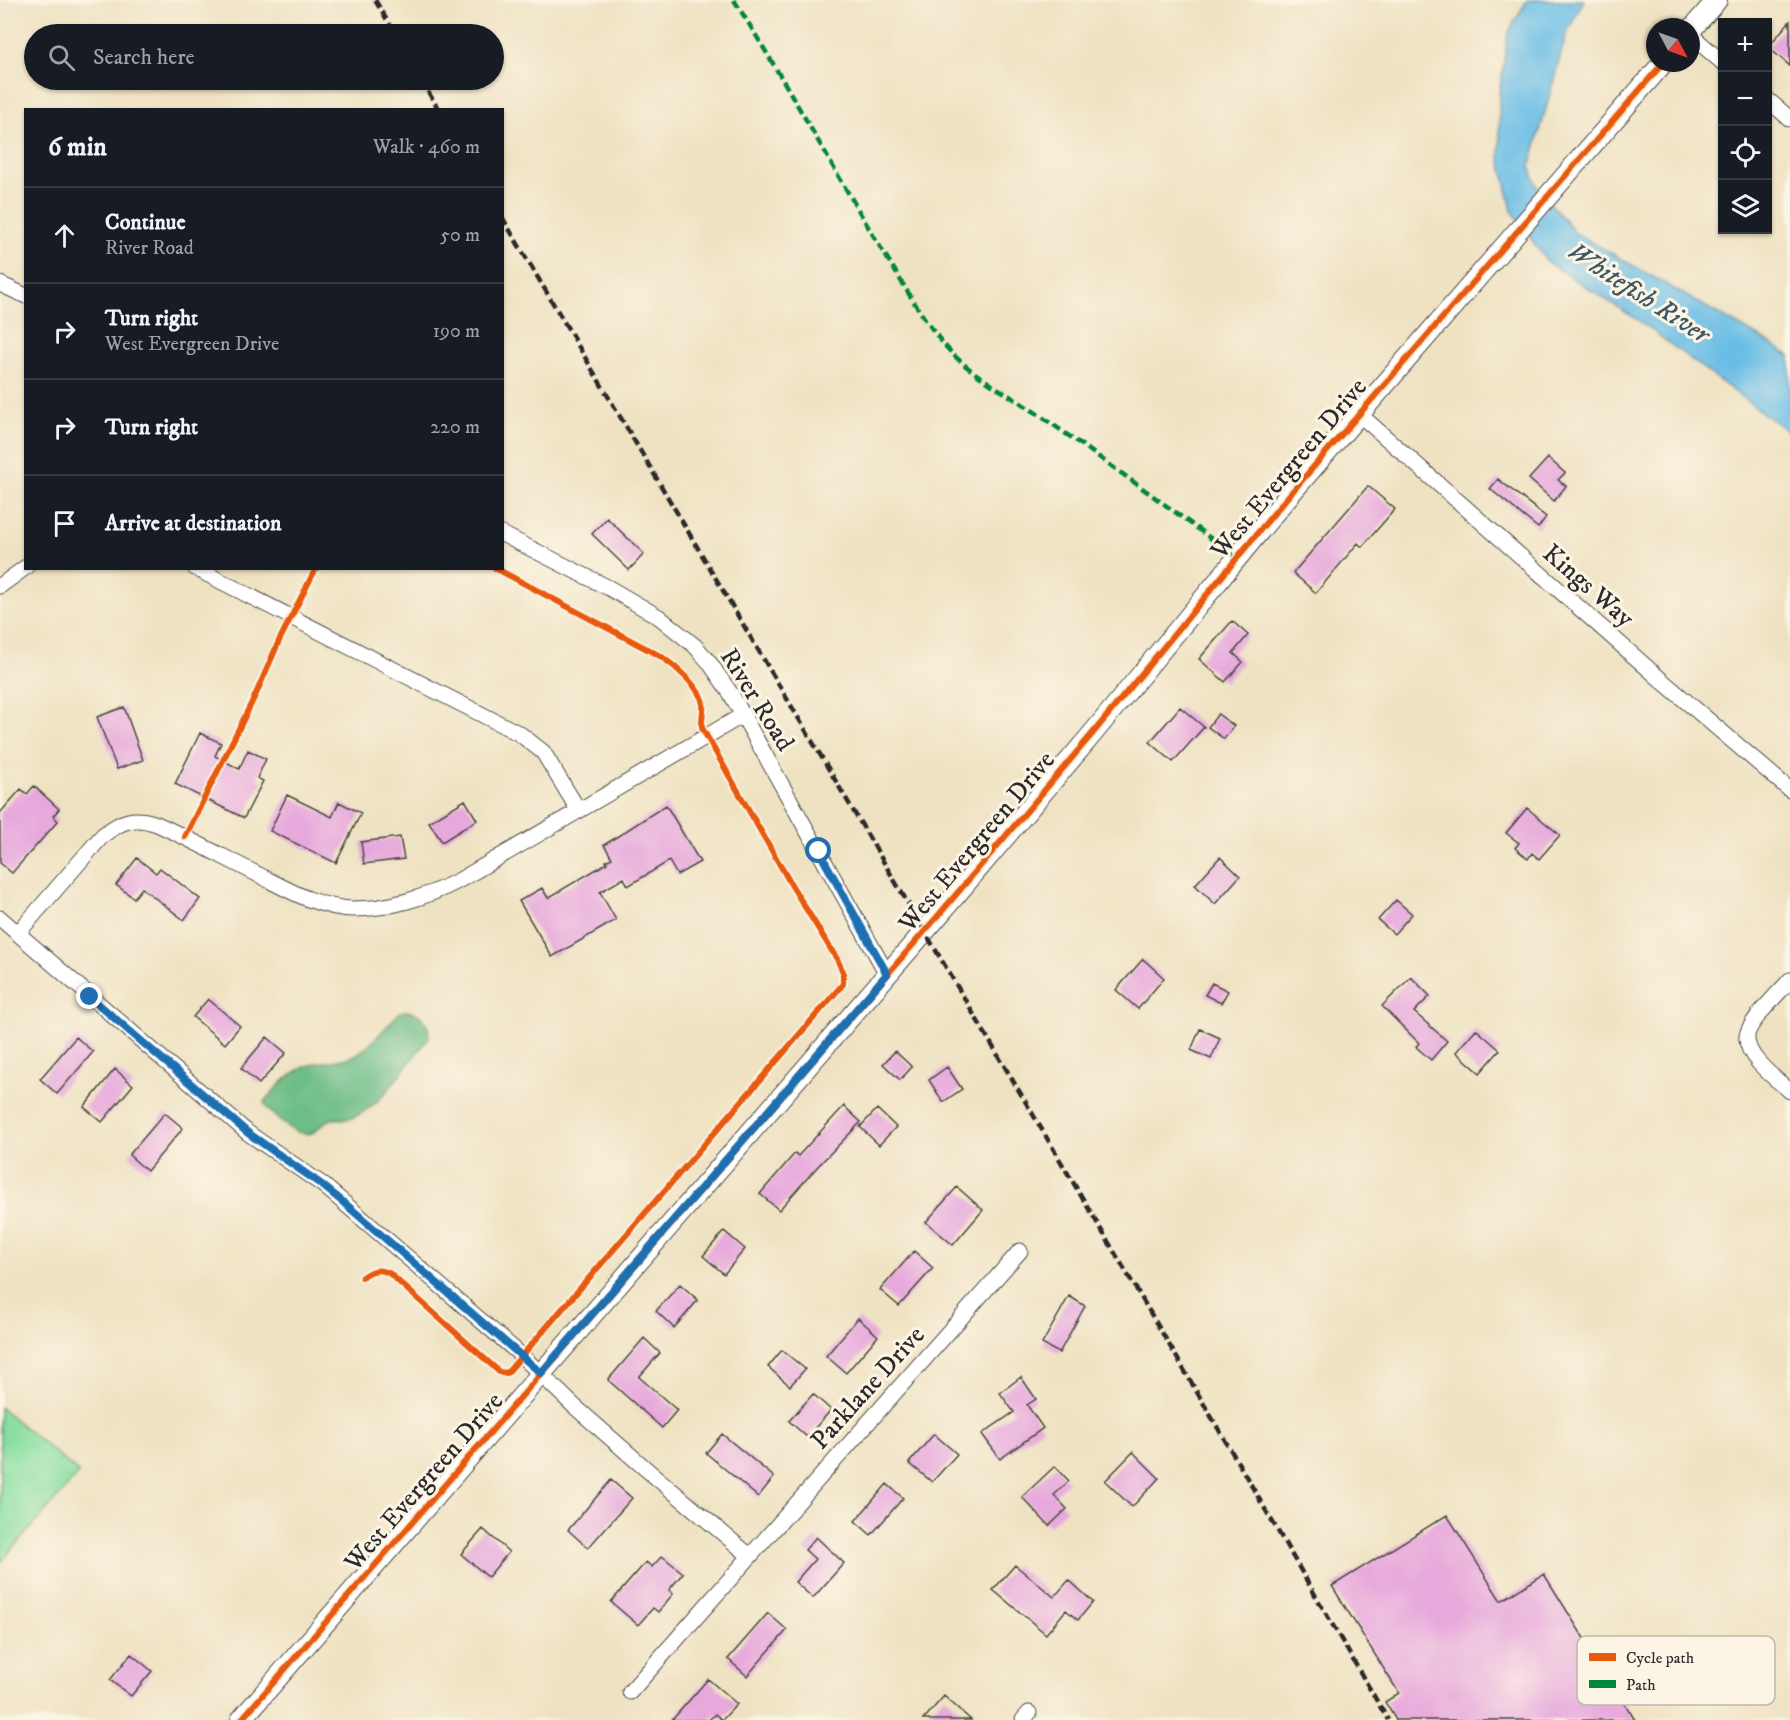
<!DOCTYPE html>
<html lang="en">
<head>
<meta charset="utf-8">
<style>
	body { margin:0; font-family:"IM FELL DW Pica",serif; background:#20242c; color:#f1f3f6 }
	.controls { position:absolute; right:18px; top:18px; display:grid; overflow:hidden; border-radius:0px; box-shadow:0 2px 4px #0004 }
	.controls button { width:54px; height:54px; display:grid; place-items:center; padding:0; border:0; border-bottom:2px solid #363941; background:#171b24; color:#f1f3f6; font:30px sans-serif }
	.compass { position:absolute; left:1646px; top:18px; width:54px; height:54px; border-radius:50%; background:#171b24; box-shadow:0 2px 4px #0004; rotate:131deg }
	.stop { position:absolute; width:18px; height:18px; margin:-14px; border:4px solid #1f6fb2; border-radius:50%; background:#fff }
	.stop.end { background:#1f6fb2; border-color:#fff; box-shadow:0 2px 6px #0008 }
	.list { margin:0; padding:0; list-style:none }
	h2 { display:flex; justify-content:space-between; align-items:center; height:78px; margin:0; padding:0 24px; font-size:26px }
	h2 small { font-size:20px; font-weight:400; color:#9ea1a6 }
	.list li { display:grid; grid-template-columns:39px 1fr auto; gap:18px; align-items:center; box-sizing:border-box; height:96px; padding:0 24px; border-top:2px solid #363941 }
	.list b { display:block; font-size:22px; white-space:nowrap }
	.list p { margin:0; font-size:20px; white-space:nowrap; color:#9ea1a6 }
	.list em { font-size:20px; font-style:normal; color:#9ea1a6 }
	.icon { flex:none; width:33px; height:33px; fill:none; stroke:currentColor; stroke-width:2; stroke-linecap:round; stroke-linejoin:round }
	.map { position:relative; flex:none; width:1790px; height:1720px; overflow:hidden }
	.search { position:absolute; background:#171b24; box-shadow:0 2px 4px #0004; left:24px; top:24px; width:480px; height:66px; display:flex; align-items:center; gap:15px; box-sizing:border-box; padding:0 21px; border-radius:33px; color:#9ea1a6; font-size:22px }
	.panel { position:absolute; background:#171b24; box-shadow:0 2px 4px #0004; left:24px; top:108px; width:480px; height:462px; border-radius:0px }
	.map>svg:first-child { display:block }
	.green { fill:#87dea1; stroke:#598466; stroke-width:1.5 }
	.forest { fill:#6dbd87; stroke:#4c7459; stroke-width:1.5 }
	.water { fill:#69bde6; stroke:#4a7488; stroke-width:1.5 }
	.building { fill:#e7a9dc }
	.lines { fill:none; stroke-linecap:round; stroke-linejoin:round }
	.minor-casing { stroke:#484642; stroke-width:17 }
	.tertiary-casing { stroke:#484642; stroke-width:22 }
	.minor { stroke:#fff; stroke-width:15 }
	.tertiary { stroke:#fff; stroke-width:20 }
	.rail { stroke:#2b2b2b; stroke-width:4.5; stroke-dasharray:9 4.5; stroke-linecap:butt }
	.quiet { stroke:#00873e; stroke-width:4.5; stroke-dasharray:9 4.5; stroke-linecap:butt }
	.cycleway-casing { stroke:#fcf5e5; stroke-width:10 }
	.cycleway { stroke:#e8590c; stroke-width:6 }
	.route { stroke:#1f6fb2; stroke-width:8 }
	.labels { text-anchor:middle; stroke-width:6; stroke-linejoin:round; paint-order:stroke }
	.street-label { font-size:26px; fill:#2b2b2b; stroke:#fcf5e5 }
	.water-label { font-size:27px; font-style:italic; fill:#3e5763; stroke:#fcf5e5 }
	.key { fill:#fcf5e5; stroke:#bdb8ad; stroke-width:1.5 }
	.key-label { font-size:16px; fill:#2b2b2b }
</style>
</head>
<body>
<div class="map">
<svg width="1790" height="1720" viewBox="0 0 1790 1720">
	<rect width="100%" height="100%" fill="#fcf5e5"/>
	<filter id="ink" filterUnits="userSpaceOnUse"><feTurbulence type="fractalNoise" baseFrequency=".0167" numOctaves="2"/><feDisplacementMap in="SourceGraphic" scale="12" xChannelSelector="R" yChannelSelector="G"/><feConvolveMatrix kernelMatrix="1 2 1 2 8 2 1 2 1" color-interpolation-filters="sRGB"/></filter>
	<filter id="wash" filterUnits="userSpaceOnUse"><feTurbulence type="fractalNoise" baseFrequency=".008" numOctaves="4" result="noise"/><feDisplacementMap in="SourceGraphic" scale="24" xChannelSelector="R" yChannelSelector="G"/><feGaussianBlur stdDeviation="1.35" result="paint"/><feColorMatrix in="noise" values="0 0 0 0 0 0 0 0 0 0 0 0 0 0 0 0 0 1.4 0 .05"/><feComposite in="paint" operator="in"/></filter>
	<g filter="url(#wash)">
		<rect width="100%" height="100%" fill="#efe2c2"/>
		<path class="green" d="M0 1407 79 1473 0 1563Z"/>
		<path class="forest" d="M405 1011C421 1012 429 1021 429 1037 423 1046 416 1054 409 1063 391 1086 382 1103 354 1117 346 1121 335 1116 327 1121 320 1124 317 1133 308 1134 293 1135 271 1114 264 1103 277 1085 292 1070 314 1064 326 1061 340 1061 351 1057 370 1048 385 1028 399 1013Z"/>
		<path class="water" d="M1527 0H1584L1566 35 1530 167 1538 188 1574 232 1766 341 1790 356V433L1635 318 1547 262 1512 211 1500 158 1499 95 1508 33Z"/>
		<g id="blocks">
			<path class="building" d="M1790 21V66L1768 47Z
				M1548 458 1565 473 1558 480 1566 486 1554 501 1529 479Z
				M1498 479 1546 517 1538 528 1490 489Z
				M1368 486 1395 509 1362 547 1358 543 1316 593 1293 573Z
				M607 518 644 554 629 570 592 534Z
				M1232 621 1248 635 1233 653 1243 662 1225 682 1199 659Z
				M124 707 143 760 117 769 97 717Z
				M1180 707 1204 727 1173 762 1150 742Z
				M1218 714 1234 726 1224 739 1208 727Z
				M200 733 221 743 215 756 239 769 248 750 266 759 257 778 263 781 244 818 175 784Z
				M34 786 59 809 53 816 58 821 12 873 0 863V813L21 789 27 794Z
				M287 795 332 817 339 802 361 813 336 863 270 831Z
				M465 800 477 820 442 842 429 822Z
				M666 805 700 862 677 875 669 861 628 886 624 878 600 892 616 920 552 957 519 901 542 888 548 898 607 863 606 861 612 858 604 845Z
				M1527 808 1560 835 1539 859 1532 853 1528 859 1515 848 1519 843 1506 833Z
				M400 837 404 859 364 864 361 842Z
				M1220 857 1240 876 1215 904 1195 885Z
				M137 858 156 873 160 868 200 899 184 920 142 888 134 898 116 885Z
				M1396 900 1412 914 1394 934 1378 920Z
				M1143 959 1164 978 1138 1009 1116 990Z
				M1411 977 1430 996 1414 1012 1447 1041 1431 1060 1416 1047 1419 1043 1382 1006Z
				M1212 983 1228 991 1221 1003 1205 995Z
				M208 999 240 1026 225 1044 193 1017Z
				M1200 1029 1220 1038 1211 1059 1191 1050Z
				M1476 1029 1500 1050 1480 1073 1456 1052Z
				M76 1037 93 1052 57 1094 40 1079Z
				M267 1037 286 1053 259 1084 241 1068Z
				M895 1051 912 1067 900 1080 883 1064Z
				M947 1067 962 1089 943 1102 929 1080Z
				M115 1069 133 1085 102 1122 84 1107Z
				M844 1106 861 1122 818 1166 779 1210 760 1194 795 1153 798 1156Z
				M877 1109 896 1127 879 1145 860 1127Z
				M165 1113 183 1128 147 1171 129 1155Z
				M957 1187 983 1210 953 1245 926 1222Z
				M724 1231 745 1249 724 1274 703 1256Z
				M914 1251 933 1268 899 1306 880 1290Z
				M680 1284 698 1300 674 1328 656 1311Z
				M1069 1296 1085 1306 1059 1353 1042 1344Z
				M858 1318 878 1336 846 1373 826 1356Z
				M644 1338 660 1353 639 1377 677 1410 662 1428 608 1380Z
				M782 1350 805 1369 790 1386 768 1367Z
				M1021 1377 1036 1399 1027 1405 1043 1428 1000 1459 982 1434 1014 1412 1000 1393Z
				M813 1394 831 1410 807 1437 789 1421Z
				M722 1434 774 1477 758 1497 706 1453Z
				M934 1434 957 1454 932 1482 909 1463Z
				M1133 1452 1159 1478 1132 1507 1105 1481Z
				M1055 1466 1069 1481 1054 1495 1067 1509 1049 1526 1022 1497Z
				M611 1480 632 1498 588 1548 568 1530Z
				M887 1484 903 1498 871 1535 855 1521Z
				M1447 1515 1501 1601 1544 1574 1635 1720H1396L1385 1702 1399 1693 1332 1586Z
				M483 1529 509 1552 488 1577 461 1554Z
				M816 1537 844 1563 813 1598 795 1582 815 1559 805 1550Z
				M662 1556 683 1573 669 1590 673 1594 658 1612 653 1608 638 1625 611 1602 646 1562 652 1567Z
				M1015 1565 1054 1597 1069 1580 1093 1602 1078 1620 1066 1610 1046 1634 993 1590Z
				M768 1613 787 1630 747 1676 728 1659Z
				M131 1654 152 1671 131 1696 110 1680Z
				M708 1679 737 1704 722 1720 715 1714 709 1720H672Z
				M944 1696 971 1720H923Z"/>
		</g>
	</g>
	<g filter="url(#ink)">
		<use href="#blocks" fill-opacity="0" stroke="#484642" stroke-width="1.5"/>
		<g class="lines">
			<g class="minor-casing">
				<path id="minor" d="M1691 35 1722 62
					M1768 100 1790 119
					M0 284 26 296
					M1359 414 1660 679 1790 790
					M502 534 609 588 659 617 695 646 709 662 731 694 887 974
					M195 568 520 734 543 752 579 811
					M0 586 26 567
					M0 918 248 1133 323 1185 343 1202 522 1356 574 1406 646 1469 750 1556
					M18 933 103 835C123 820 134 816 157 824 192 840 225 858 259 875 288 890 319 908 353 909 389 909 427 897 458 881L743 715
					M1790 980C1780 992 1748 1022 1747 1036 1745 1057 1776 1079 1790 1091
					M630 1692 1020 1251
					M1023 1720 1029 1713"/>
			</g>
			<g class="tertiary-casing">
				<path id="tertiary" d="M1691 30 1717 0
					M241 1720 937 917 1093 733 1284 501 1663 63"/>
			</g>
			<use href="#minor" class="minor"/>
			<use href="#tertiary" class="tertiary"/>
			<path class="rail" d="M375 0 395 34
				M421 80 439 110
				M502 217 1180 1363 1388 1720"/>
			<path class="quiet" d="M734 0C786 82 832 167 882 250 903 283 922 319 947 348 973 377 1011 395 1042 417 1108 463 1173 510 1237 558"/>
			<g class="cycleway-casing">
				<path id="cycleway" d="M185 837 256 694 279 641 316 568
					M362 1277C371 1270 379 1268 389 1273L495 1368 499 1372 507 1373 843 984V972L837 959 792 886 702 728C701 720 704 712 703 704 701 688 675 666 662 657L495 568
					M241 1720 937 917 1093 733 1284 501 1663 63"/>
			</g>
			<use href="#cycleway" class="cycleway"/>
		</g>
	</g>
	<g class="lines" filter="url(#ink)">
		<path class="route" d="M90 997 248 1133 322 1185 343 1202 541 1373 887 974 819 851"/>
	</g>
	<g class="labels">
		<g class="street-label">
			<text transform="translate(1288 468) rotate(-50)" y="9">West Evergreen Drive</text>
			<text transform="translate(1589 585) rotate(41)" y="9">Kings Way</text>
			<text transform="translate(758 699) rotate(58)" y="9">River Road</text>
			<text transform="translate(976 841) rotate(-50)" y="9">West Evergreen Drive</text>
			<text transform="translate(867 1387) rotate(-48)" y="9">Parklane Drive</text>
			<text transform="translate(423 1481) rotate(-49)" y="9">West Evergreen Drive</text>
		</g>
		<g class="water-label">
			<text transform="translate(1639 292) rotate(33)" y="9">Whitefish River</text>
		</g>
	</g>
	<rect x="1577" y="1636" width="198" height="69" rx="9" class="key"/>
	<rect x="1589" y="1653" width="27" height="8" fill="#e8590c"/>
	<rect x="1589" y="1680" width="27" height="8" fill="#00873e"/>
	<g class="key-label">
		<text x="1626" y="1663">Cycle path</text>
		<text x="1626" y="1690">Path</text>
	</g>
</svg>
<div class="controls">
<button>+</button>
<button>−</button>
<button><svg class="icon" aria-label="locate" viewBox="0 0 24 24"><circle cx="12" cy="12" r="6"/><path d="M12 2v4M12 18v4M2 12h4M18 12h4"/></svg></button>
<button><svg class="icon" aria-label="layers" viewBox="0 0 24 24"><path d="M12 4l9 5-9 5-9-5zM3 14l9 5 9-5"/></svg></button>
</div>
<svg class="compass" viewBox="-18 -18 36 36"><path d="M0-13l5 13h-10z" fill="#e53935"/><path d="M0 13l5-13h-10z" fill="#9ea1a6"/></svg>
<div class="stop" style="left:819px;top:851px"></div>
<div class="stop end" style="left:90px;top:997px"></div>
<div class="search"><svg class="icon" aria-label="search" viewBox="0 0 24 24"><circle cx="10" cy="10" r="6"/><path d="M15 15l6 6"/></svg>Search here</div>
<section class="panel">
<h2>6 min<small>Walk · 460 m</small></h2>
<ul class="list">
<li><svg class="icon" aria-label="ahead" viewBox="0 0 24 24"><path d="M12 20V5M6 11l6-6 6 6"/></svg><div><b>Continue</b><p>River Road</p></div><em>50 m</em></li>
<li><svg class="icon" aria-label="right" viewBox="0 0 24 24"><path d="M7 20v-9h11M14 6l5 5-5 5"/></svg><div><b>Turn right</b><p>West Evergreen Drive</p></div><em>190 m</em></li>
<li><svg class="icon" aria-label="right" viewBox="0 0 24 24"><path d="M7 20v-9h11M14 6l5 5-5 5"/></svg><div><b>Turn right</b></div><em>220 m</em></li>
<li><svg class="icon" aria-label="arrive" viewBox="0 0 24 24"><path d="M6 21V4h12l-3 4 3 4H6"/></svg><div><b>Arrive at destination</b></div></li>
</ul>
</section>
</div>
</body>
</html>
